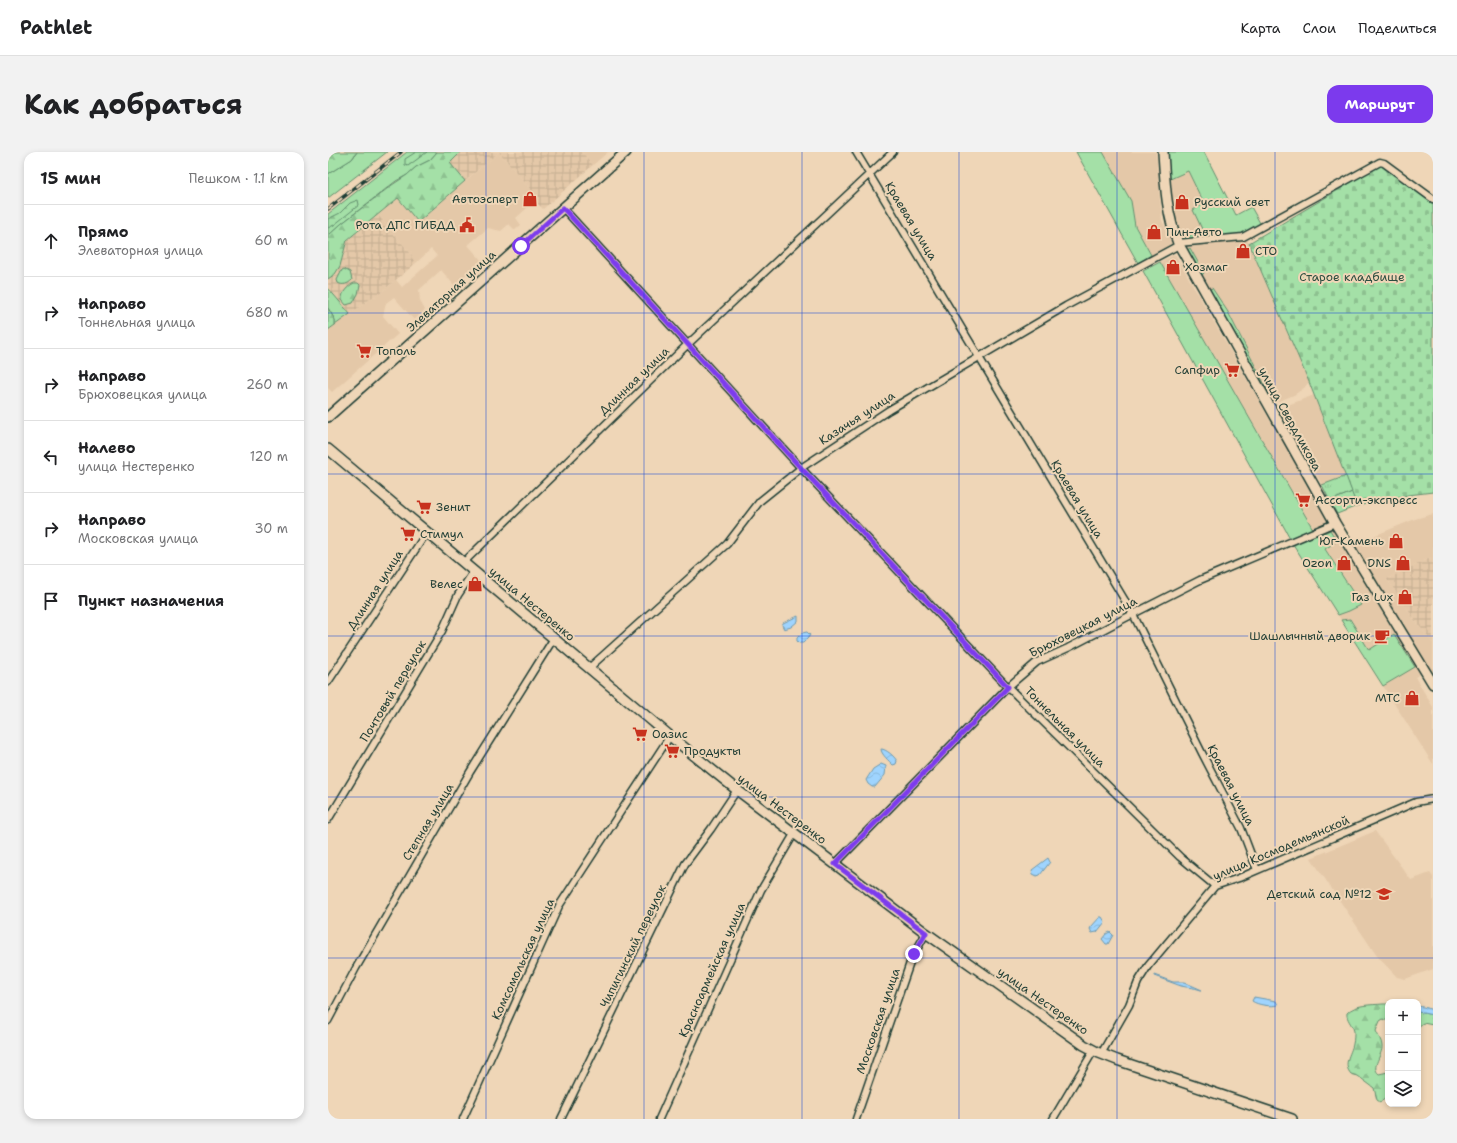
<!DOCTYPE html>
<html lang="ru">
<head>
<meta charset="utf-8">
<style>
	body { margin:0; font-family:"Shantell Sans",sans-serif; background:#f2f2f2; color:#202124 }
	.controls { position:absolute; right:12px; bottom:12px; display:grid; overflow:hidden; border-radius:8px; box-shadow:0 2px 6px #0003 }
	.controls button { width:36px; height:36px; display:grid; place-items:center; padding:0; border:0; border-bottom:1px solid #e0e0e0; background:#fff; color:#202124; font:20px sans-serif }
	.stop { position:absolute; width:12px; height:12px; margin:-9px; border:3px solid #7c3aed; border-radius:50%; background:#fff }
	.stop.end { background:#7c3aed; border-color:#fff; box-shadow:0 1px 4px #0008 }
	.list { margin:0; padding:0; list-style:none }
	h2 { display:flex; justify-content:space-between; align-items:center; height:52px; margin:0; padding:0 16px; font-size:17px }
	h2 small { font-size:13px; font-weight:400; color:#757577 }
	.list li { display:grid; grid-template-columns:26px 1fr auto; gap:12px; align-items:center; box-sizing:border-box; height:72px; padding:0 16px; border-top:1px solid #e0e0e0 }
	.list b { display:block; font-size:15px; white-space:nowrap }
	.list p { margin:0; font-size:13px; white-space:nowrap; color:#757577 }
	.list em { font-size:13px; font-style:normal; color:#757577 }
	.icon { flex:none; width:22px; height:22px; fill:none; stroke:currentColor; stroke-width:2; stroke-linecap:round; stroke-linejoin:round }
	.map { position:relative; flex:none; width:1105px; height:967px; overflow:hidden; border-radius:12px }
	header { display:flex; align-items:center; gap:24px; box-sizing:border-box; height:56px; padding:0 20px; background:#fff; border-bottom:1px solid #e0e0e0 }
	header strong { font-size:19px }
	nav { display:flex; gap:22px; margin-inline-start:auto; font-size:14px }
	.intro { display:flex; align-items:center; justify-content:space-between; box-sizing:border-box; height:96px; padding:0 24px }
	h1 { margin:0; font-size:28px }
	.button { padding:10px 18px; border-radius:12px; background:#7c3aed; color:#fff; font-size:14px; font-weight:700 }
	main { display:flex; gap:24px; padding:0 24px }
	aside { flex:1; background:#fff; border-radius:12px; box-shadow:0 2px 6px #0003 }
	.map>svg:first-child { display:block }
	.built { fill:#e4c8a8 }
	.industrial { fill:url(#industrial-grid) }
	.grass { fill:#a4e0a7; stroke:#628e6e }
	.forest { fill:url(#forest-firs); stroke:#628e6e }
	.cemetery { fill:url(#cemetery-stones); stroke:#628e6e }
	.park { fill:url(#park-tufts); stroke:#628e6e }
	.water { fill:url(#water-waves); stroke:#6c98ad }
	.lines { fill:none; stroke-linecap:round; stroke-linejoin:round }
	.street-casing { stroke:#1f3d34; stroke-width:9 }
	.secondary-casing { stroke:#1f3d34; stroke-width:12 }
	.street { stroke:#efd6b7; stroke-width:6 }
	.secondary { stroke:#efd6b7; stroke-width:9 }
	.rail-casing { stroke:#1f3d34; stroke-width:3.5 }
	.rail { stroke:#efd6b7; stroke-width:2; stroke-dasharray:6; stroke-linecap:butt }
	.route { stroke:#7c3aed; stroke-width:5 }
	.grid { fill:none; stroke:#1d4ed8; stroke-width:1; stroke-opacity:0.55 }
	.labels { text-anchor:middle; stroke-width:4; stroke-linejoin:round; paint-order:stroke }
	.poi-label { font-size:12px; fill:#1f3d34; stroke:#efd6b7; text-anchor:end }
	.street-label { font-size:12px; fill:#1f3d34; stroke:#efd6b7 }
	.park-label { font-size:12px; fill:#2c4d40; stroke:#efd6b7 }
</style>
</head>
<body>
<header>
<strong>Pathlet</strong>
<nav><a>Карта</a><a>Слои</a><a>Поделиться</a></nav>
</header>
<div class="intro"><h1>Как добраться</h1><a class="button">Маршрут</a></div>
<main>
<aside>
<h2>15 мин<small>Пешком · 1.1 km</small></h2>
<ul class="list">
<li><svg class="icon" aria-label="ahead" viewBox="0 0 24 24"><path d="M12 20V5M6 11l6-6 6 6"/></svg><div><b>Прямо</b><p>Элеваторная улица</p></div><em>60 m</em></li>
<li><svg class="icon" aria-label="right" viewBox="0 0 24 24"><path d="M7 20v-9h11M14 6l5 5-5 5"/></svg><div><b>Направо</b><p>Тоннельная улица</p></div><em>680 m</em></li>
<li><svg class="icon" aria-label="right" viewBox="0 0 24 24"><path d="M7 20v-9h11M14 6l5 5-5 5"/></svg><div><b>Направо</b><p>Брюховецкая улица</p></div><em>260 m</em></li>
<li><svg class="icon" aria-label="left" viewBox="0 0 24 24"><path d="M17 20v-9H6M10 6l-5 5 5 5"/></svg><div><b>Налево</b><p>улица Нестеренко</p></div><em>120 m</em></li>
<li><svg class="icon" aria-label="right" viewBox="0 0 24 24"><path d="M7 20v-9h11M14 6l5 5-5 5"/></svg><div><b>Направо</b><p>Московская улица</p></div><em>30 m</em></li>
<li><svg class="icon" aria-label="arrive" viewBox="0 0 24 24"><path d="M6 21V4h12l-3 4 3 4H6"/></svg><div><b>Пункт назначения</b></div></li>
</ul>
</aside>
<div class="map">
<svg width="1105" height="967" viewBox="0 0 1105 967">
	<defs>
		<pattern id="industrial-grid" width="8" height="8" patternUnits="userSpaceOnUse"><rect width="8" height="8" fill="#e4c8a8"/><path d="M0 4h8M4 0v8" fill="none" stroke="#c3ad91"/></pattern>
		<pattern id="forest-firs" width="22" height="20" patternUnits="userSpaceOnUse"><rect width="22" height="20" fill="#a4e0a7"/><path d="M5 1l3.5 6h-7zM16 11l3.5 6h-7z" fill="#8dc190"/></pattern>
		<pattern id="cemetery-stones" width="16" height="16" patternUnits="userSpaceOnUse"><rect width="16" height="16" fill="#a4e0a7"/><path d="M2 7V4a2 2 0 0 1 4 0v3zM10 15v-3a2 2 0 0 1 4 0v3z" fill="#8dc190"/></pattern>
		<pattern id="park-tufts" width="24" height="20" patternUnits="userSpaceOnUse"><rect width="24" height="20" fill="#a4e0a7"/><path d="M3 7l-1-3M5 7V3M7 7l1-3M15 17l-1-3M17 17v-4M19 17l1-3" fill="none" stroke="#8dc190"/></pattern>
		<pattern id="water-waves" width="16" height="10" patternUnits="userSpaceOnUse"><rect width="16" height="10" fill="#9fd4fe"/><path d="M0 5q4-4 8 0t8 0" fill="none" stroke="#88b7da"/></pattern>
	</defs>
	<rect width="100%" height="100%" fill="#efd6b7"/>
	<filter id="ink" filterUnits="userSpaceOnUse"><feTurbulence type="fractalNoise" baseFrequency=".025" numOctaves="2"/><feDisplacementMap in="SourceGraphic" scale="8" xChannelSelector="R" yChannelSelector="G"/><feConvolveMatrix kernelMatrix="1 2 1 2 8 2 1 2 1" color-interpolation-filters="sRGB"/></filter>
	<g filter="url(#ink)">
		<path class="built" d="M171 0 210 46 188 66 193 73 187 78 181 72 173 79 160 76 140 93 154 109 126 133 113 118 91 138 92 149 97 158 86 168 66 145 58 151 55 164 70 182 4 240 0 236V178L46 144 47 145 50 143 68 128 74 135 109 104 103 97 88 111 82 105 84 103 50 63 70 46 90 70Z
			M254 0H280L265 13Z
			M775 0H828L834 69 846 90 823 103 807 74 803 49Z
			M860 19 876 52 874 77 852 88 849 81 840 28Z
			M918 85 981 230 976 236 966 243 946 251 900 160 884 137 880 138 855 92Z
			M847 102 1004 376 1094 521 1087 525 1105 555V612L1055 534 1087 515 1041 498 1022 467 1013 468 1010 463 1021 459 1033 453 991 386 832 110Z
			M986 243 1018 324 994 333 952 256Z
			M1105 362V408L1100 407 1059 427 1088 470 1105 491V525L1024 393 1087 367Z
			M1047 679 1083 728 1102 721 1105 725V817L1077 827 1069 825 1049 804 983 706Z"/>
		<path class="industrial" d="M133 0H254L265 13 215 57 207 49 210 46 171 0 137 29 121 10Z
			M50 63 84 103 83 105 88 111 50 143 47 145 46 144 22 162 0 136V104Z
			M1100 407 1105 408V491L1088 470 1059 427Z"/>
		<path class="grass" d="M29 0H59L0 46V22L24 7Z
			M79 0H109L102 8 88 15 79 23 68 29 13 72 0 84V62Z
			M748 0H775L803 49 807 74 823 103 810 111Z
			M839 0H876L908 63 923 55 932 71 931 73 912 83 858 87 857 86 874 77 865 58 876 52 860 19 840 28Z
			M862 96 876 121 874 123H872L858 99Z
			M832 110 985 377 962 386 815 119Z
			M0 136 22 162 7 173V168L0 156Z
			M884 136 900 160 946 251 943 253 880 138Z
			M1024 340 1029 354 1009 362 1002 349Z
			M1002 378 1009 389 997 397 1033 453 1021 459 1010 463 965 392 988 382 990 384Z
			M1022 467 1041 498 1066 482 1087 515 1055 534 1013 468Z"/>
		<path class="forest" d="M6 0H29L24 7 0 22V6Z
			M88 0H99L80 14 77 13V7Z
			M109 0H133L122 11 137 29 90 70 70 46 19 88 12 114 7 122 0 127V84L13 72 64 33 79 23 88 15 102 8Z
			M30 48 31 53 6 73 0 76V67L12 61 22 51Z
			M16 117 22 120 24 128C20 132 15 134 10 131L9 128 14 118Z
			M26 131H30L32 133 30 142 25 151 18 153 14 148C13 141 20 134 26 131Z
			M0 156 7 168V173L0 178Z
			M1055 852H1060V869L1055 867 1052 869 1048 879C1050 884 1054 889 1054 894 1055 903 1042 915 1051 922L1060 920V945L1052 950 1049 948 1046 936 1030 924 1023 922C1014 912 1023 902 1025 892 1026 888 1026 882 1026 879 1024 872 1018 867 1019 861 1027 852 1044 853 1055 852Z
			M1090 860 1105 863V873L1095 871 1090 875Z"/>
		<path class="cemetery" d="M1054 12 1105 51V340L1080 343 1029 354 981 230 921 91Z"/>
		<path class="park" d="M1018 324 1024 340 1002 349 994 333Z"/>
		<path class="water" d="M470 464V469L463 475 456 477 454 473 455 471Z
			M479 480 482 483 480 486 475 491H471L469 489V486L474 481Z
			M553 597C558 597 566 604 569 609L568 612 565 613C561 609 553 602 553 597Z
			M553 612 558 614 557 623 547 635H544L540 632 538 628 545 617Z
			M720 706 722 710 712 723 709 724 705 722 704 718Z
			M772 765H774L777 770 769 780 764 781 762 777 763 775Z
			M782 780 785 783 780 792H778L774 787 778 782Z
			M826 823 845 830H856L874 838H873C865 835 861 836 853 834L826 824Z
			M926 845 948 849 950 853C944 855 929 853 924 849Z
			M1090 854C1097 856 1105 855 1105 863L1090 860Z"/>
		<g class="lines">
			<g class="street-casing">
				<path id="street" d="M528 0 805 462 874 601 913 676 929 718
					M235 56 473 316 680 535 852 705 887 734
					M850 91 915 85 1052 10 1056 11 1105 47
					M136 410 359 193 565 0
					M261 516 399 392 432 349 473 316 561 258 738 154 851 93
					M0 530 99 380
					M0 668 114 479 130 443 146 419
					M507 712 680 535 709 510 740 496 805 462 872 428 1007 371
					M0 869 28 816 142 620 226 486
					M773 902 801 853 810 830 820 814 887 734 911 726 1088 650 1105 647
					M135 967 231 754 342 584
					M233 967 357 712 383 677 409 638
					M331 967 433 738 466 682
					M528 967 583 808 598 781
					M725 967 766 898"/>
			</g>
			<g class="secondary-casing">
				<path id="secondary" d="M835 0C837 31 838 61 850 91L1007 371 1105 532
					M0 265 298 0
					M0 297 342 584 409 638 598 781 756 893 771 901 789 908 964 967"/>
			</g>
			<use href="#street" class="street"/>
			<use href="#secondary" class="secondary"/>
			<g class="rail-casing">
				<path id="rail" d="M0 57 73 0"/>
			</g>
			<use href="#rail" class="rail"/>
		</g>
	</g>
	<g class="lines" filter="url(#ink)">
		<path class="route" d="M193 94 235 56 473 316 680 535 507 712 598 781 586 802"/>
	</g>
	<path class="grid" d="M158 0V967M316 0V967M474 0V967M631 0V967M789 0V967M947 0V967M0 161H1105M0 322H1105M0 484H1105M0 645H1105M0 806H1105"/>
	<defs>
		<g id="shop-bare" transform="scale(1.2)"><path d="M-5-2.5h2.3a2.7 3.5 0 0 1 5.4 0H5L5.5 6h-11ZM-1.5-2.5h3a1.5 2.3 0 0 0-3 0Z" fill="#c8321e" stroke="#efd6b7" stroke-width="2.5" paint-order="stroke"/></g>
		<g id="civic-bare" transform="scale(1.2)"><path d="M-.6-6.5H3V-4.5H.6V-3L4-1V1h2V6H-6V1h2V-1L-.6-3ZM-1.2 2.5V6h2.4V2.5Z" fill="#c8321e" stroke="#efd6b7" stroke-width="2.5" paint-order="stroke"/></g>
		<g id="supermarket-bare" transform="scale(1.2)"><path d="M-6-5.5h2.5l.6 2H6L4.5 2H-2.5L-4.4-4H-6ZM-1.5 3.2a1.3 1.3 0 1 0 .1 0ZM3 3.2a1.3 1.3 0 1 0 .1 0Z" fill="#c8321e" stroke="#efd6b7" stroke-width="2.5" paint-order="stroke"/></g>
		<g id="cafe-bare" transform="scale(1.2)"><path d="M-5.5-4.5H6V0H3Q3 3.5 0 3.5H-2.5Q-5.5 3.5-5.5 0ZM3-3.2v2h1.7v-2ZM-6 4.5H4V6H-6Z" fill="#c8321e" stroke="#efd6b7" stroke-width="2.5" paint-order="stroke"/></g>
		<g id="school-bare" transform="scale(1.2)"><path d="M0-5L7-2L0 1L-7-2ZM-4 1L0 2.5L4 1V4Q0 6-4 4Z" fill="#c8321e" stroke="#efd6b7" stroke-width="2.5" paint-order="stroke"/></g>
	</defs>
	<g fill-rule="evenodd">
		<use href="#shop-bare" x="202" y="47"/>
		<use href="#shop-bare" x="854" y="50"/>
		<use href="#civic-bare" x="139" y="73"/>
		<use href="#shop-bare" x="826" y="80"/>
		<use href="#shop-bare" x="915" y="99"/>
		<use href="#shop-bare" x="845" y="115"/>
		<use href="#supermarket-bare" x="36" y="199"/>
		<use href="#supermarket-bare" x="904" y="218"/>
		<use href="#supermarket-bare" x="975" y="348"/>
		<use href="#supermarket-bare" x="96" y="355"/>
		<use href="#supermarket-bare" x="80" y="382"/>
		<use href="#shop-bare" x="1068" y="389"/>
		<use href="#shop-bare" x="1016" y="411"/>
		<use href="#shop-bare" x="1075" y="411"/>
		<use href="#shop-bare" x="147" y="432"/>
		<use href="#shop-bare" x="1077" y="445"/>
		<use href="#cafe-bare" x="1054" y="484"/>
		<use href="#shop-bare" x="1084" y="546"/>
		<use href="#supermarket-bare" x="312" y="582"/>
		<use href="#supermarket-bare" x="344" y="599"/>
		<use href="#school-bare" x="1056" y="742"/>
	</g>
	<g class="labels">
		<g class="poi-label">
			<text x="190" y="51">Автоэсперт</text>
			<text x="866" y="54" text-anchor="start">Русский свет</text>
			<text x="127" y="77">Рота ДПС ГИБДД</text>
			<text x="838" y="84" text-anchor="start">Пин-Авто</text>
			<text x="927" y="103" text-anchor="start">СТО</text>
			<text x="857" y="119" text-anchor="start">Хозмаг</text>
			<text x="48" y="203" text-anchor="start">Тополь</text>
			<text x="892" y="222">Сапфир</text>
			<text x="987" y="352" text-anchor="start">Ассорти-экспресс</text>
			<text x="108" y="359" text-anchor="start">Зенит</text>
			<text x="92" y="386" text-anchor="start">Стимул</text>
			<text x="1056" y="393">Юг-Камень</text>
			<text x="1004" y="415">Ozon</text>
			<text x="1063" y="415">DNS</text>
			<text x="135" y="436">Велес</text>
			<text x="1065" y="449">Газ Lux</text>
			<text x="1042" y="488">Шашлычный дворик</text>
			<text x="1072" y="550">МТС</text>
			<text x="324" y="586" text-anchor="start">Оазис</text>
			<text x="356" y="603" text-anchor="start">Продукты</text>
			<text x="1044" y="746">Детский сад №12</text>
		</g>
		<g class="street-label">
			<text transform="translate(583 69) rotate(59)" y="4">Краевая улица</text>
			<text transform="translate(123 139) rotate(-42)" y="4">Элеваторная улица</text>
			<text transform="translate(306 229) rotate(-44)" y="4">Длинная улица</text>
			<text transform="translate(529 266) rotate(-33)" y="4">Казачья улица</text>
			<text transform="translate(962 267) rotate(61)" y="4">улица Свердликова</text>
			<text transform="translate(749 347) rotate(59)" y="4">Краевая улица</text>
			<text transform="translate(47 438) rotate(-57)" y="4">Длинная улица</text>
			<text transform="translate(204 452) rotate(40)" y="4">улица Нестеренко</text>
			<text transform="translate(755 475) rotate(-27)" y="4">Брюховецкая улица</text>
			<text transform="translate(65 539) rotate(-59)" y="4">Почтовый переулок</text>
			<text transform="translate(737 575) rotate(45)" y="4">Тоннельная улица</text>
			<text transform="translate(903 633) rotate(63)" y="4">Краевая улица</text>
			<text transform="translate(454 657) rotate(37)" y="4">улица Нестеренко</text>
			<text transform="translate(100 670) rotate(-59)" y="4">Степная улица</text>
			<text transform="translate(953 696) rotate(-23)" y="4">улица Космодемьянской</text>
			<text transform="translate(305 794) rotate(-64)" y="4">Чипигинский переулок</text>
			<text transform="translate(195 807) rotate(-65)" y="4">Комсомольская улица</text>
			<text transform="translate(384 818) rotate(-66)" y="4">Красноармейская улица</text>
			<text transform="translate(715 849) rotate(35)" y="4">улица Нестеренко</text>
			<text transform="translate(550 869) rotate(-71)" y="4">Московская улица</text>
		</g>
		<g class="park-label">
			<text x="1024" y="129">Старое кладбище</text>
		</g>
	</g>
</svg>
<div class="controls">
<button>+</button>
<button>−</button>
<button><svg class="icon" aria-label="layers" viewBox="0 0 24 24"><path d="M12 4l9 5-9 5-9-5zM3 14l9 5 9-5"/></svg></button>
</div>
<div class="stop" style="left:193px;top:94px"></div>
<div class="stop end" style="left:586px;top:802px"></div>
</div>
</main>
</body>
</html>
